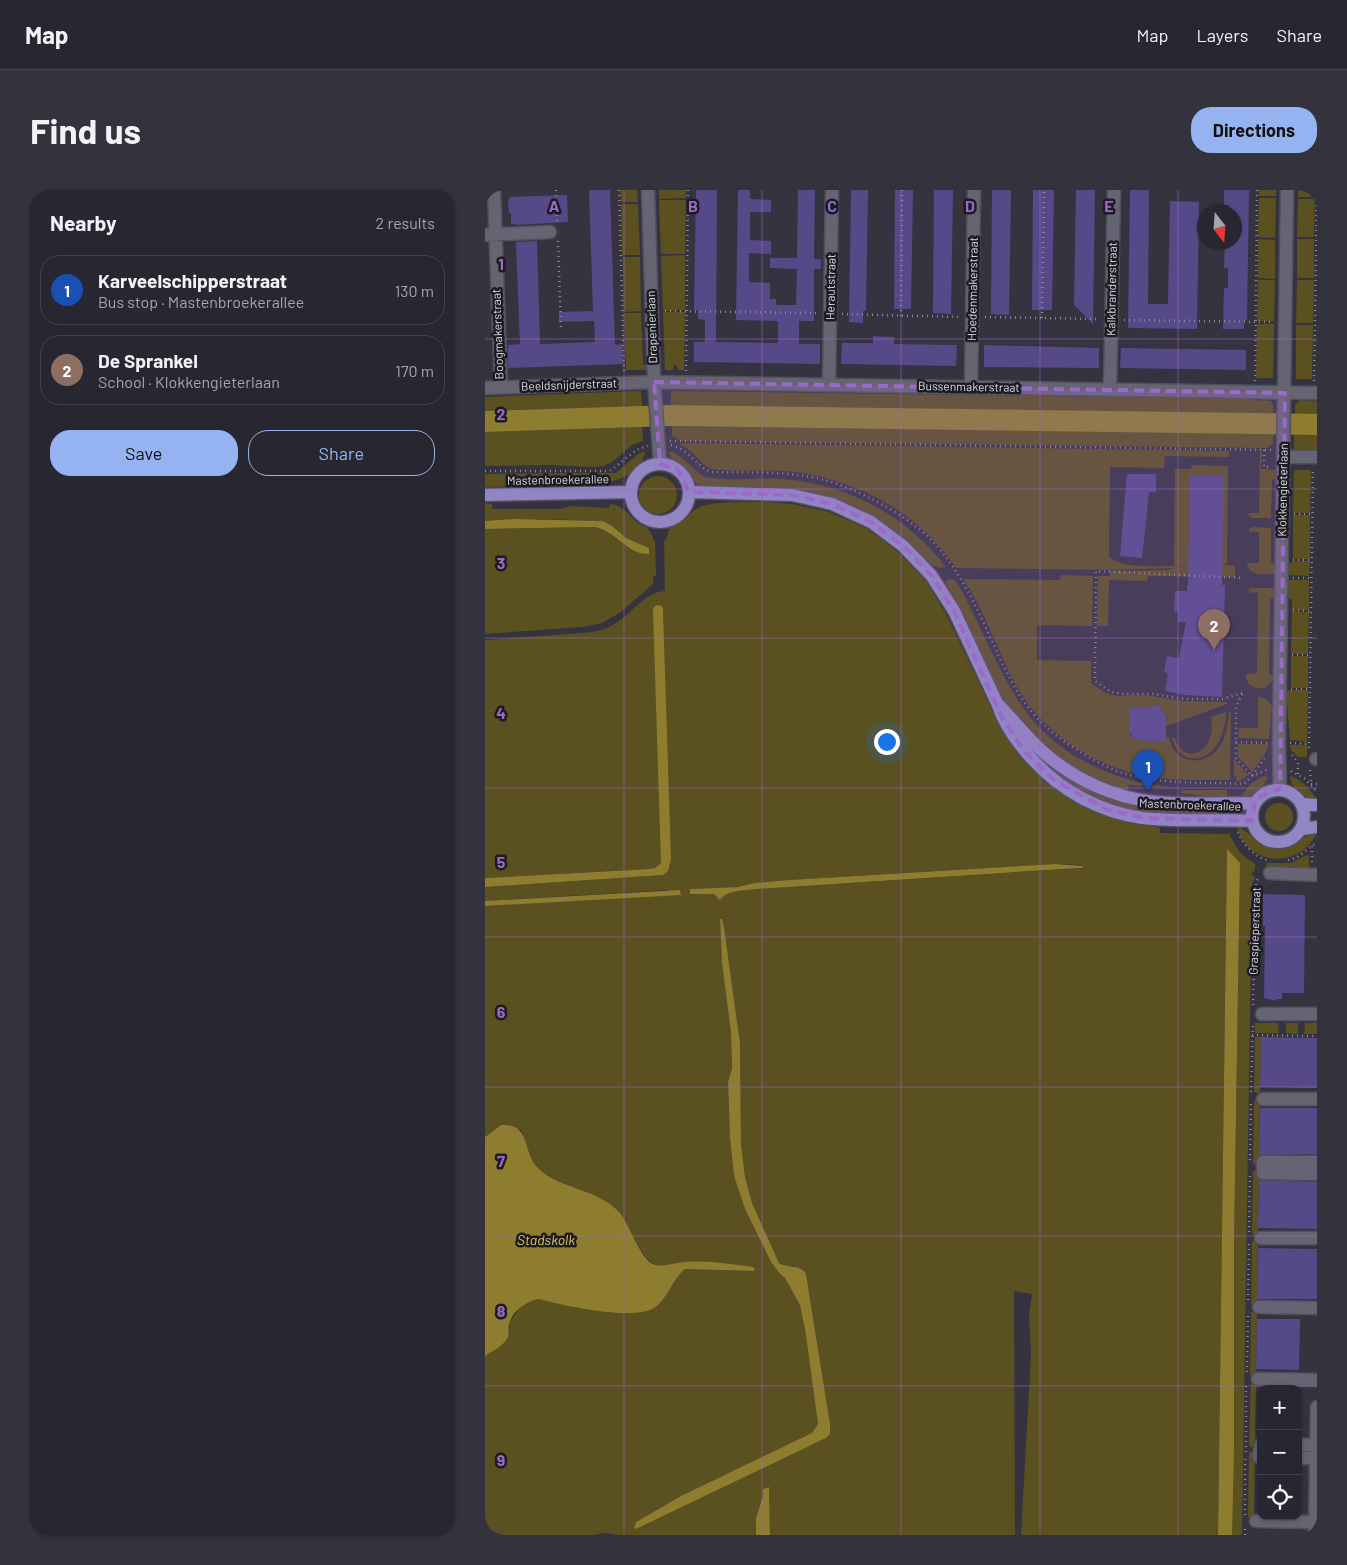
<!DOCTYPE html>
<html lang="en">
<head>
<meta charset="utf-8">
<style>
	body { margin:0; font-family:Barlow,sans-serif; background:#34323c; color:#f1f3f6 }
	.controls { position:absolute; right:15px; bottom:15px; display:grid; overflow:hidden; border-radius:10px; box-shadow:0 1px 4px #0004 }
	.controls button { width:45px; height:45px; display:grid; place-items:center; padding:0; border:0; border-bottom:1px solid #44434c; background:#282630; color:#f1f3f6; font:25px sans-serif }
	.compass { position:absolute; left:712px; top:15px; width:45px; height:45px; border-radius:50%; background:#282630; box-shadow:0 1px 4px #0004; rotate:163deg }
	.you { position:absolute; left:401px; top:551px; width:18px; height:18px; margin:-12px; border:4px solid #fff; border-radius:50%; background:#1a73e8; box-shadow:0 0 0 8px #1a73e833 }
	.badge { display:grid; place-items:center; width:32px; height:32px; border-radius:50%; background:#95b2f1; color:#fff; font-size:16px; font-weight:700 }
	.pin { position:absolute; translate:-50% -41px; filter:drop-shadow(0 1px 2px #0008) }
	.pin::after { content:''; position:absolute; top:26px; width:18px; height:15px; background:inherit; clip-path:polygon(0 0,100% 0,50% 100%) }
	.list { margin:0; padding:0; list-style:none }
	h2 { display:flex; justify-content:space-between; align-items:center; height:65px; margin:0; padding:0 20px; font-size:21px }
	h2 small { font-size:16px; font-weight:400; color:#a5a5ab }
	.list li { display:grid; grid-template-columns:32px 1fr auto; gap:15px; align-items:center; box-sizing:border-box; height:70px; margin:0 10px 10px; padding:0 10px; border:1px solid #44434c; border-radius:20px }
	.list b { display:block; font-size:19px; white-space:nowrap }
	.list p { margin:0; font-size:16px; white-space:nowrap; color:#a5a5ab }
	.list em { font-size:16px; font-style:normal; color:#a5a5ab }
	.actions { display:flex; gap:10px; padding:15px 20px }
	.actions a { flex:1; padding:11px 0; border:1px solid #95b2f1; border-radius:20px; text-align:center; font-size:18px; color:#95b2f1 }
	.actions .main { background:#95b2f1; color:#111 }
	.icon { flex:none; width:28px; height:28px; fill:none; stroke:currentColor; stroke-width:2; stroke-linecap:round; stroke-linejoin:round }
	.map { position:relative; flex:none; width:832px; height:1345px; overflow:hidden; border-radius:20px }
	header { display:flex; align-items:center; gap:30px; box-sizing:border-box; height:70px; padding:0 25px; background:#282630; border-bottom:1px solid #44434c }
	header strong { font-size:24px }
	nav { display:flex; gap:28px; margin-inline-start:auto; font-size:18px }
	.intro { display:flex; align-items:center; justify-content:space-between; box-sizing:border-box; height:120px; padding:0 30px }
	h1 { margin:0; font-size:35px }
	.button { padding:12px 22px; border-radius:20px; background:#95b2f1; color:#111; font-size:18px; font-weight:700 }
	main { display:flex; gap:30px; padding:0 30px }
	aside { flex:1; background:#282630; border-radius:20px; box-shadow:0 1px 4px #0004 }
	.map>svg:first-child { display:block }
	.green { fill:#5b501f; fill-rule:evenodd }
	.water { fill:#8f7d2f }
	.building { fill:#564987 }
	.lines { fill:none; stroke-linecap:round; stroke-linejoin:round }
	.minor-casing { stroke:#514f5a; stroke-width:15 }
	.major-casing { stroke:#514f5a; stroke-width:15 }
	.path { stroke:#8a8993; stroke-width:2.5; stroke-dasharray:1 4; stroke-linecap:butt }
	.minor { stroke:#666473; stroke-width:12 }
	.major { stroke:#9186c3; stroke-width:12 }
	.marked { fill:#9c69cb; fill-opacity:0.2; stroke:#9c69cb; stroke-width:4; stroke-dasharray:10 6; stroke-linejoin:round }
	.grid { fill:none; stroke:#9c69cb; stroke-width:1; stroke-opacity:0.55 }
	.labels { text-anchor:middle; stroke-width:5; stroke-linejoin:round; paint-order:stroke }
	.street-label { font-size:12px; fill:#dad9e1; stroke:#1c1b21 }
	.water-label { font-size:14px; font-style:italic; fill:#e1c85e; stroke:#1c1b21 }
	.grid-label { font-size:16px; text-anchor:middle; font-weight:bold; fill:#9c69cb; stroke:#1c1b21; stroke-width:5; stroke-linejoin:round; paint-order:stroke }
</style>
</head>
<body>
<header>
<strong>Map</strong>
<nav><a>Map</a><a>Layers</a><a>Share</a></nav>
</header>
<div class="intro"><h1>Find us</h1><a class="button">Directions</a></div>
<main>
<aside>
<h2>Nearby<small>2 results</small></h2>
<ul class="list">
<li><span class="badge" style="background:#1a4fb4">1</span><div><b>Karveelschipperstraat</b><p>Bus stop · Mastenbroekerallee</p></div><em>130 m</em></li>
<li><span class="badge" style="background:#8d6e63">2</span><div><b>De Sprankel</b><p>School · Klokkengieterlaan</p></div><em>170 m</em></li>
</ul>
<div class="actions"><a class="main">Save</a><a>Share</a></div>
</aside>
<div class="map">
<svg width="832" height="1345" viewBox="0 0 832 1345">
	<rect width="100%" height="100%" fill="#353340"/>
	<path class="green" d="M135 0H152L153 12H136Z
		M174 0H201V8L174 9Z
		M774 0H791V6H774Z
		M813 0H830V7H813Z
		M774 8H791L790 48 773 47Z
		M813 9H830L829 47H812Z
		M174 10H201L200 64H176Z
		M136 14H153L155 65H137Z
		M773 49 790 50V89L773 88Z
		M812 49H829V88H812Z
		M200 65V120L178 121 176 66Z
		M138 67H155L156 121 139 122Z
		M773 90H790L789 131H772Z
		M812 90H829L828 133H811Z
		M178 122H200L199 180H193L192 176 189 175 188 180H180Z
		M139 123H156L158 175H162V180H141Z
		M772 134H789L788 188H771Z
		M811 135H828L827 189H811Z
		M156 201 157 216 0 221V207Z
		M186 201 763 209 771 210 772 211 776 210 786 211 788 215V224L186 215Z
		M815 210 832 211V224H810V215Z
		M187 236 788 244V254L782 258 196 251 187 246Z
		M157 237 158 251 147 255 127 272 118 276 110 277 63 275 0 276V242Z
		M809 244 832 245V263H809Z
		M204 253 744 261V267L680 266 679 278 625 277 624 366C635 379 672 376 689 376L690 279H706L707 275 743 276 742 374C724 372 707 368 691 378L706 372H718L750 376V387L663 386 662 391 624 390 623 436H612L613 386H625V381L683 380 689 378 625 380 471 378C434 321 365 286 299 281 274 280 250 282 226 279 214 273 210 261 194 254Z
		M160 261C158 281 138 289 121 293L0 297V284L131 283 153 264Z
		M183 261C202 266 205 280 221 287 246 292 273 287 298 289 363 294 422 326 461 377L455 378 447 375 418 347 386 325 360 313 340 306 215 295C204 290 187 272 183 261Z
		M775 262H777L776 279 791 280V289L787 290 786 328H767L763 325 764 323H774Z
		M809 280H826L825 323H808Z
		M154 305a19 19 0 1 1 38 0a19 19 0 1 1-38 0Z
		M280 312 307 314 344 322 381 338 412 361 440 389 461 424 514 534 535 563 634 629 675 638V643L744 644 755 663 770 674V680L766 684 770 687 767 694 757 1345H747L749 1052 755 673 742 660 733 1345H536L546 1165 544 1125 547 1104 529 1101 530 1345H285L284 1297 278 1299V1306L271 1328V1345H132L119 1343 108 1345H0V1166L14 1157 24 1145 25 1132 33 1120 40 1113 53 1109 127 1123 158 1122 176 1112 192 1087 200 1079 269 1081 270 1079C248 1076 225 1072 202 1072 192 1072 181 1077 172 1075 156 1072 145 1033 132 1021 109 998 65 997 47 972 41 963 40 950 36 940L16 935 0 947V716L196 704 182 700 0 711V697L178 685 185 675 178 420 177 673 170 678 165 679 0 688V450L97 443C109 442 121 440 131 433 147 423 160 402 180 401L179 350H181L185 337C194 335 205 321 217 316 231 311 264 312 280 312ZM570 674 596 675 597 678 272 699C261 701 243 698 236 709L227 703 206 704 205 699 253 697 304 690ZM235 729H237L239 737 255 853 256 953 260 987 267 1013 294 1073 301 1076H309L321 1084 345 1234V1244L341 1248 151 1339 150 1338 151 1332 196 1306 328 1243 333 1234 320 1139 315 1115 300 1088 295 1084 286 1072 260 1019 249 986 245 948 243 892 247 878 246 843 237 773Z
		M0 313 7 314V319H77L78 318 87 316 124 318 125 314C144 316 145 333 163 338L167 346H168V350H170L171 386 168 387V394L136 422 117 433 97 437 0 444V339L109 337 121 341 144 358 164 364V358L141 348 118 331 57 329 0 331Z
		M808 325H825V369H808Z
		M767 337 786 338V373L790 374V384C779 384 764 387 762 373H774V342H764V339Z
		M808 371H825L824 386 803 385V373H807Z
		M576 385 608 386 607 436 552 435V470L606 471V493L621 503 631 506 661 505 698 511 742 512V514L679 537C684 530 682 523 675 518L645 539C643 550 653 549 660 549L661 551 681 552V547H684C688 572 716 578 732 560 741 549 743 536 744 522L746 523 745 590C719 590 691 591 665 587 608 577 553 540 527 488 511 456 499 420 478 389L575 390Z
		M464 389 470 390 478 403C519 481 533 547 623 582 637 588 652 592 667 595 673 596 681 596 686 598L643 595V602L627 598 576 572 530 526 513 499 477 422 460 392Z
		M803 390H824V420H807V409L803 408Z
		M765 398H790V408L785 409 784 484 788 485V490L780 498C769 499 761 496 761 484L772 483 773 403 763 402Z
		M807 421 824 422 823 464H806Z
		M806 466H823V498H806Z
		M806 500H823L822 553 818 552V551L805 550 801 501Z
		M773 507 780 508 787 516 784 549 753 548 754 538H773Z
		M741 522C741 534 737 549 729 559 713 576 691 569 687 547L690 548C697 576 733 564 726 527Z
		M753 554H784L781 562 767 582 753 567Z
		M805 555H822V567H813L806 560Z
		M749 569 763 585 756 590 751 591V586H749Z
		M573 581 604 598 742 619 741 627 642 621 588 599 570 583Z
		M779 586 783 587C778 600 768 607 755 608L765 594Z
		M805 586C817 589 824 599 832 609 819 608 806 600 805 586Z
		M696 600H742V609L696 603Z
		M780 627a14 14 0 1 1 28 0a14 14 0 1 1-28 0Z
		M754 637C764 642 770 651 780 656 802 666 813 646 832 643 815 679 764 677 752 638Z
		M822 665 824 666V678L783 679 780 677 783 673H806Z
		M770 833H793L794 843H770Z
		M801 833H813V844L801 843Z
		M820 833H832V844H819Z
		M770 847H776L775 904 769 902Z
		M771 910H775L774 976 768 973 769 912Z
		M770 980H774L773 1046 767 1044 768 981Z
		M769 1050H773L772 1116 766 1114 767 1052Z
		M767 1122H772L771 1187 765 1186 766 1123Z
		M766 1191H771L770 1258 764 1256Z
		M766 1262H770L769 1328H764L763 1326 764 1263Z"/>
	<path class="water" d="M186 215 832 224V245L187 236 0 242V221Z
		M30 329 118 331 127 336 141 348 164 358V364C142 365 130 340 109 337L0 339V331Z
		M172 415 177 416 178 419 186 669 183 681 178 685 0 697V688L165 679 170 678 176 673 168 420 169 417Z
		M742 659 755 673 749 1052V1258L747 1345H733Z
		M570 674 598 676 597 678H594L272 699C260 701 243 699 235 710L229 704H205V699L253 697 270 693 304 690Z
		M195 700 196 705 0 716V711Z
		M235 729H237L239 737 255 853 256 953 260 987 267 1013 294 1073C303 1079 314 1073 321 1084L345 1234V1244L341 1248 151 1339 149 1338 151 1332 196 1306 327 1243 333 1234 320 1139 315 1115 300 1088 295 1084 286 1072 260 1019 249 986 245 948 243 892 247 878 246 843 237 773Z
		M16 935C47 933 36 962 54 979 75 999 113 999 134 1022 145 1035 154 1065 166 1073 175 1078 184 1074 192 1073 217 1069 244 1074 268 1077L270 1079 269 1081 200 1079C188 1089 184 1105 172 1116 153 1133 77 1115 53 1109 41 1112 28 1120 24 1134 23 1139 25 1144 22 1149 17 1157 7 1161 0 1166V947Z
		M284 1297 285 1345H271V1328L278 1306V1299Z"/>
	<path class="building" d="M104 0H125L130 155 137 154 138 174 23 178V155L35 154 31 52 52 51 55 154 110 152 109 131 74 132V122L108 121Z
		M211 0H232L231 152 293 153V131L251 130 253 0H265V9L286 10V22H265V50L286 51V64L264 63V92L285 93V109H291V115H311L312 79 285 78V68H312L313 0H330L329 69H336V79H329V131H314V154H335V174L209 172V152H220V130L213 129V120H209Z
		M366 0H383L381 121H378V133L364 132Z
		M410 0H428L426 118 424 119H409Z
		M449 0H468L466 124 448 123Z
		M507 0H526L524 125 506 124Z
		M548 0H569L567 120H547Z
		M591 0H610L608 134 589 115Z
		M645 0H664L663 114H683L685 11 714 12 712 139 643 138Z
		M739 0H764L762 130H759V139H738L739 98H743V78H739L740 52H750V22H744V15H739Z
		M82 5 83 32 31 35V34H26V23H24L23 9H25V7Z
		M388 146 409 147V154L472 155 471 176 356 174 357 153H388Z
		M499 155 614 158V178L499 177Z
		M636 158 761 160V180L635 178Z
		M642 284H671V302H664L657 368 635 366Z
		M705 285 739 286 737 395H740L737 507 700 505 680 501 683 483 679 482 682 466 694 468 701 432H693V422H689L690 401H702V396H703Z
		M669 516H674L681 525V552L660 551 648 548 644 540V518H662Z
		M778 704 820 705 819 803H797V809H791V811L779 808 780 736H778Z
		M776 847 832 848V898L775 897Z
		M775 918H832V964L774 965Z
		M774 990 832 992V1039L773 1038Z
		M773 1058 832 1059V1109H772Z
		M772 1129H815L814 1180 771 1179Z"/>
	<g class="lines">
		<g class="minor-casing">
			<path id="minor" d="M9 0 16 197
				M163 0 169 192 175 274
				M0 45 65 42
				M344 195 347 0
				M486 197 489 0
				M0 198 169 192 832 203
				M625 198 629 0
				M798 267H832
				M831 569H832
				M795 599 794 553 802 0
				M785 683 832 685
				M777 824H832
				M778 909H832
				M832 972H778V983L832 984
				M776 1048H832
				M774 1117 832 1118
				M773 1189 832 1190
				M776 1254 774 1267H776
				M813 1255H832
				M813 1268H832
				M771 1331 832 1332
				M830 1345 832 1217"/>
		</g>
		<g class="major-casing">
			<path id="major" d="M146 303a29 29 0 1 1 58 0a29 29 0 1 1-58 0Z
				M204 302 307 305 347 314 386 332 418 356 446 385 469 421 512 513C519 535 532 553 548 570 576 601 615 622 657 628 693 632 731 629 767 631
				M0 305 146 302
				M515 516C529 531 542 547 557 561 588 589 629 608 670 612 703 615 737 613 770 613
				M767 626a26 26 0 1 1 52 0a26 26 0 1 1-52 0Z
				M817 614 832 615
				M817 639 832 637"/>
		</g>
		<path class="path" d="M71 0 72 31
			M134 0 139 181
			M73 51 76 138
			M180 121 334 123
			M357 124 474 127
			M416 126 417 0
			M500 127 614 129
			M557 128 559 0
			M639 130 789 132
			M201 181 203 0
			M770 191 772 0
			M829 191 832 0
			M185 251 787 260
			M186 255C207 261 209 275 226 282 267 283 311 280 350 293 385 306 427 328 452 356 482 390 499 435 518 475 527 492 535 509 548 523 560 538 575 549 591 559 605 568 622 578 638 583 677 595 719 592 759 594L767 586 784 579
			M779 260V277H785
			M0 281H124C138 273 147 259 163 256
			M809 324H827
			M808 370H826
			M808 388H826
			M808 420 826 421
			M807 465H825
			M806 499H825
			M757 503 738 509H699L669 504H639L626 502 610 491 611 381 758 388
			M757 504 751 518V568L767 586 781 566
			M751 552 782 553
			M805 553 824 554
			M824 558 828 279
			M807 565 813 573V584
			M825 580 826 592
			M806 581 820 589 832 602
			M826 594H832
			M753 642C757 654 770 667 782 670
			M827 656V672
			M803 670 811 668 832 652
			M768 815 771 693 773 688
			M767 845 832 846
			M766 902 768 833
			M765 970 766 913
			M764 1042 765 985
			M763 1110 764 1053
			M762 1182 763 1123
			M761 1262V1195
			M760 1325V1268
			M760 1345V1338"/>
		<use href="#minor" class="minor"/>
		<use href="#major" class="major"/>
	</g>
	<path class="marked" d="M169 192 800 203 795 599 776 606 770 613 767 631 658 628 623 620 569 590 539 561 517 528 469 421 446 385 418 356 386 332 347 314 307 305 204 302 192 279 175 274Z"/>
	<path class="grid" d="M139 0V1345M277 0V1345M416 0V1345M555 0V1345M693 0V1345M0 149H832M0 299H832M0 448H832M0 598H832M0 747H832M0 897H832M0 1046H832M0 1196H832"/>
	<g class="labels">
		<g class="street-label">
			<text transform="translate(346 97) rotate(-89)" y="4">Herautstraat</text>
			<text transform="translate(488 99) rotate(-89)" y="4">Hoedenmakerstraat</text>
			<text transform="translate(627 99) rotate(-89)" y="4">Kalkbranderstraat</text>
			<text transform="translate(167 137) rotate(-92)" y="4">Drapenierlaan</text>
			<text transform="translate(13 144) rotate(-92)" y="4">Boogmakerstraat</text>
			<text transform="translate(84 195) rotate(-2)" y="4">Beeldsnijderstraat</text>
			<text transform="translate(484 197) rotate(1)" y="4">Bussenmakerstraat</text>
			<text transform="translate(73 290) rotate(-1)" y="4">Mastenbroekerallee</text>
			<text transform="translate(798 300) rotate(-89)" y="4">Klokkengieterlaan</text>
			<text transform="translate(705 615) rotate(2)" y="4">Mastenbroekerallee</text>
			<text transform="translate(770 741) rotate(-88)" y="4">Graspieperstraat</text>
		</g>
		<g class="water-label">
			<text x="61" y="1055">Stadskolk</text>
		</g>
	</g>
	<g class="grid-label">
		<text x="69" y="22">A</text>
		<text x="208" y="22">B</text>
		<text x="347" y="22">C</text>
		<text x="485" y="22">D</text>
		<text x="624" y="22">E</text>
		<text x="16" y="80">1</text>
		<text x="16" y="230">2</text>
		<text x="16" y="379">3</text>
		<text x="16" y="529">4</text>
		<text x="16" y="678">5</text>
		<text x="16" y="828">6</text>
		<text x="16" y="977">7</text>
		<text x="16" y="1127">8</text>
		<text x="16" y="1276">9</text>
	</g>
</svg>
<div class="controls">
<button>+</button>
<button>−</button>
<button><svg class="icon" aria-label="locate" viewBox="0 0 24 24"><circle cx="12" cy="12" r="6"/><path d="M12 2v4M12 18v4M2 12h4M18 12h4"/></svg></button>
</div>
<svg class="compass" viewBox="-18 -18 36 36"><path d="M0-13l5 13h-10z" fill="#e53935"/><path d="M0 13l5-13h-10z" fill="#a5a5ab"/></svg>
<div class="you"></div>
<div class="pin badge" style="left:663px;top:601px;background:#1a4fb4">1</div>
<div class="pin badge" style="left:729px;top:460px;background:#8d6e63">2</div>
</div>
</main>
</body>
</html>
